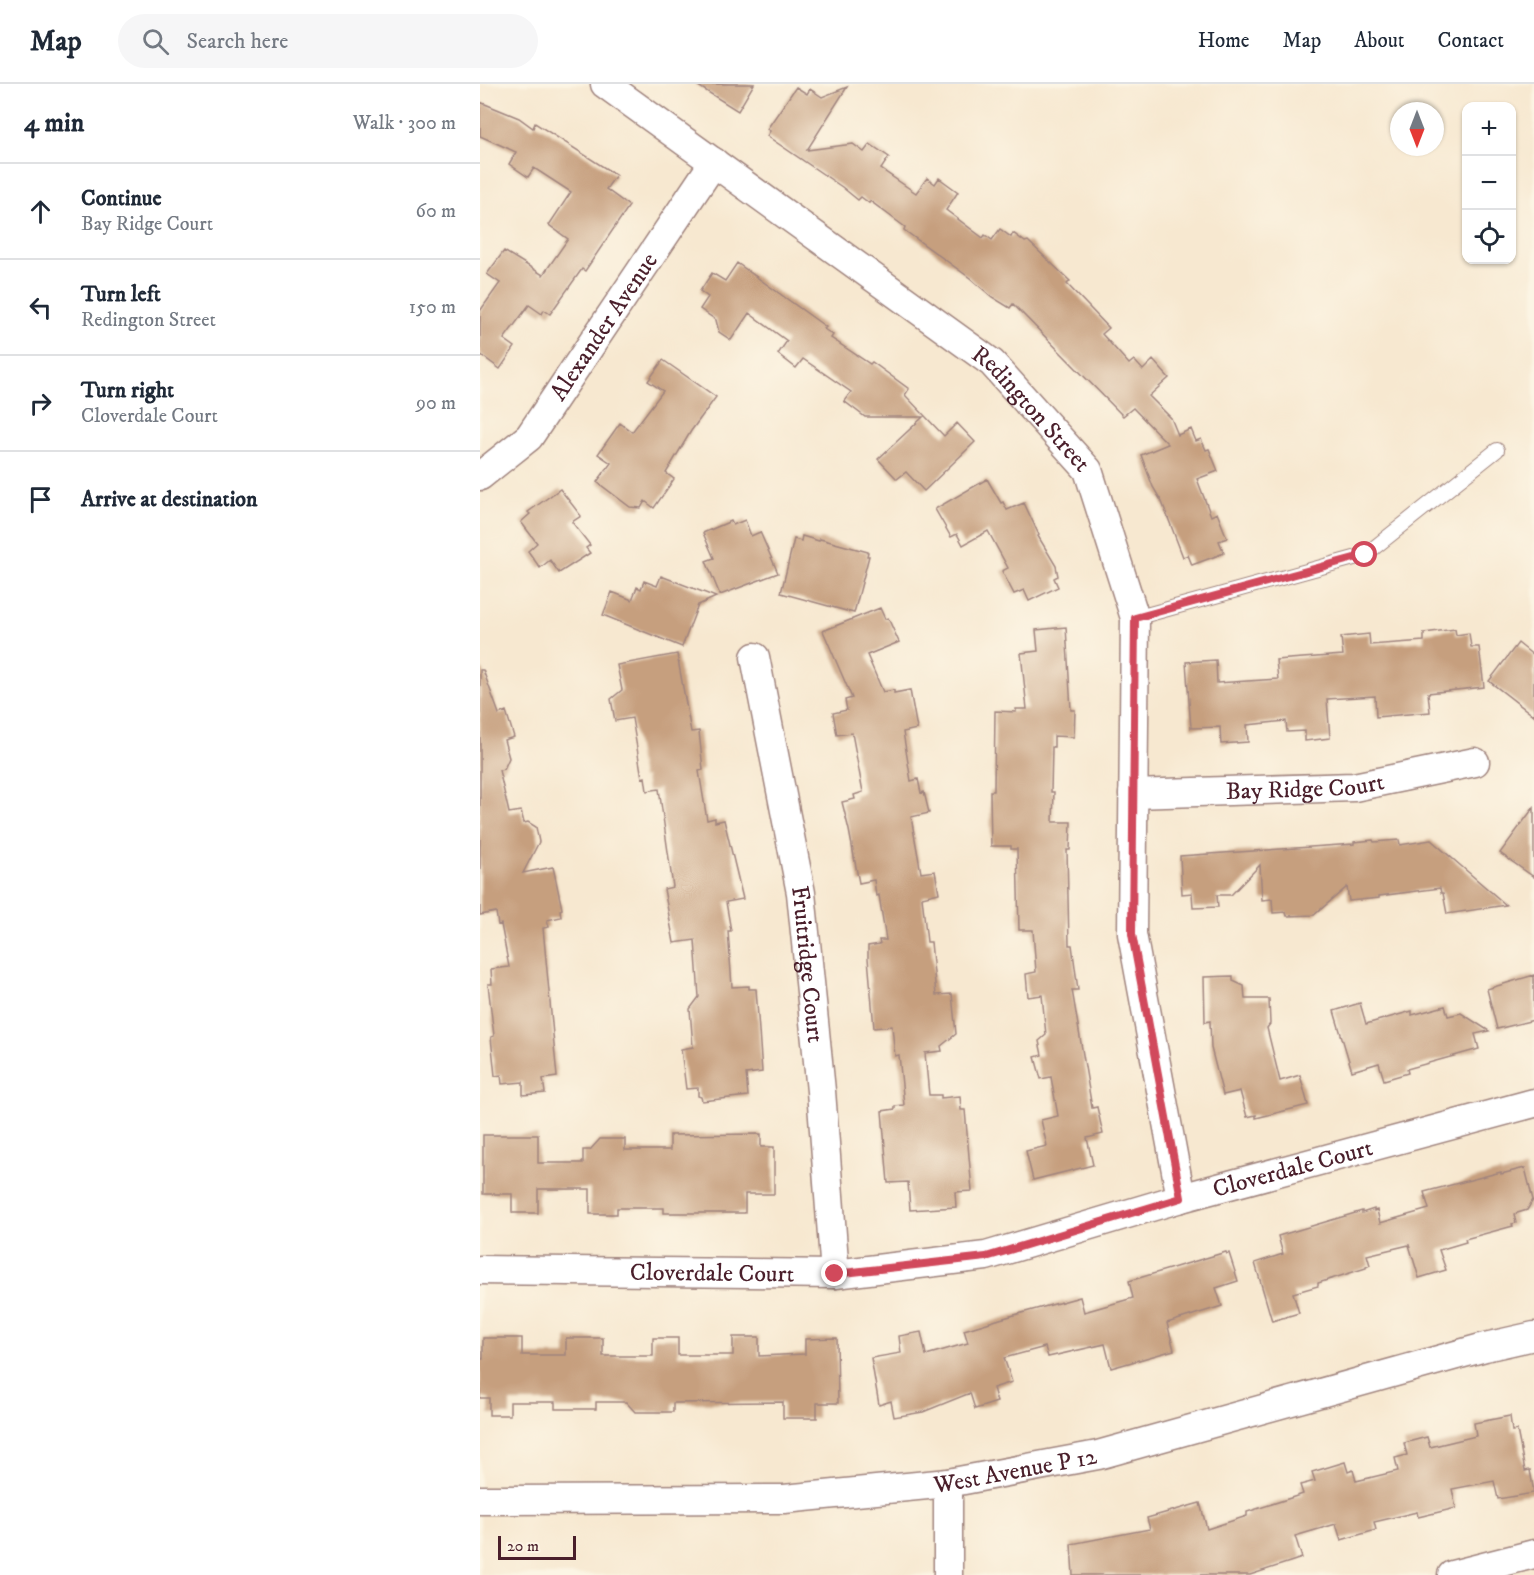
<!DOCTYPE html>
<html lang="en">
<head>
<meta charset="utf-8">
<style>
	body { margin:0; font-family:"IM FELL DW Pica",serif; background:#f6f6f7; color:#1f2937 }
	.controls { position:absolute; right:18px; top:18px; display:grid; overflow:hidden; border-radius:12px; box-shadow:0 2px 4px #0004 }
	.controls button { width:54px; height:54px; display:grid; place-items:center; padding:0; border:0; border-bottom:2px solid #e0e1e3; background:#fff; color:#1f2937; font:30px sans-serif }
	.compass { position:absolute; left:910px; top:18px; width:54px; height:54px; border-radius:50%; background:#fff; box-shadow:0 2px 4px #0004; rotate:180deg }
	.scale { position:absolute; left:18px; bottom:15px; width:78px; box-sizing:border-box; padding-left:6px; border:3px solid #4a1f2b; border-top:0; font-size:16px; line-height:21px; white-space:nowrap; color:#4a1f2b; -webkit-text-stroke:4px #fcf5e5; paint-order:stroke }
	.stop { position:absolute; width:18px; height:18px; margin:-14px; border:4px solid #d1495b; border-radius:50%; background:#fff }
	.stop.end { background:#d1495b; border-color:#fff; box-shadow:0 2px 6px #0008 }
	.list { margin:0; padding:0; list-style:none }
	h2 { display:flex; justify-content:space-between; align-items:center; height:78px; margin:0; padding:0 24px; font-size:26px }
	h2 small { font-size:20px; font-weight:400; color:#747a83 }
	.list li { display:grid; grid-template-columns:39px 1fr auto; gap:18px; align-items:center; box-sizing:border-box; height:96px; padding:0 24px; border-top:2px solid #e0e1e3 }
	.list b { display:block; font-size:22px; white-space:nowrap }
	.list p { margin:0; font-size:20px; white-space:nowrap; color:#747a83 }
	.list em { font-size:20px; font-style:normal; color:#747a83 }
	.icon { flex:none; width:33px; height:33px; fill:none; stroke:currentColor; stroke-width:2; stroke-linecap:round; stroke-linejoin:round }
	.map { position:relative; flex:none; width:1054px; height:1491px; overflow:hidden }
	header { display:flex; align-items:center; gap:36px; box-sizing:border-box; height:84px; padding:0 30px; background:#fff; border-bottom:2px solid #e0e1e3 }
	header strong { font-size:28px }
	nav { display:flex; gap:33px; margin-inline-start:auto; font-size:21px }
	.search { width:420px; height:54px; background:#f6f6f7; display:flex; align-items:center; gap:15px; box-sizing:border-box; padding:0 21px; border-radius:33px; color:#747a83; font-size:22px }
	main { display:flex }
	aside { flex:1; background:#fff }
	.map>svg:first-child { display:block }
	.building { fill:#c69f7e }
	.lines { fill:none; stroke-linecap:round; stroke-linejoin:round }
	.lane-casing { stroke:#a0847e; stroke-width:16 }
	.street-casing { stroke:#a0847e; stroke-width:31 }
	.lane { stroke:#fff; stroke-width:14 }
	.street { stroke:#fff; stroke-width:28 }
	.route { stroke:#d1495b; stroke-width:8 }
	.labels { text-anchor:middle; stroke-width:4.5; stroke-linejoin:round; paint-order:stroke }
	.street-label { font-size:24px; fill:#4a1f2b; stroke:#fcf5e5 }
</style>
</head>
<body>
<header>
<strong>Map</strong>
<div class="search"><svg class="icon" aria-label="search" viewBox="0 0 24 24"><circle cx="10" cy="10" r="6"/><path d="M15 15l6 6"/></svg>Search here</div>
<nav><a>Home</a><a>Map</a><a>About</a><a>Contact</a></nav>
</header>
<main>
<aside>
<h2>4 min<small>Walk · 300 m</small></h2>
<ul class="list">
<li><svg class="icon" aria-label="ahead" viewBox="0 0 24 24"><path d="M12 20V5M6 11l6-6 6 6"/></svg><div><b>Continue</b><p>Bay Ridge Court</p></div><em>60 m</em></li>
<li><svg class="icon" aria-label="left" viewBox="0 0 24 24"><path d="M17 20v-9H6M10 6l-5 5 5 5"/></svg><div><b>Turn left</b><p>Redington Street</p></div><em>150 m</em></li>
<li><svg class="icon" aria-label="right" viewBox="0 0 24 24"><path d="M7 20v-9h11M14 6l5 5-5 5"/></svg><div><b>Turn right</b><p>Cloverdale Court</p></div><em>90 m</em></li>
<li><svg class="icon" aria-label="arrive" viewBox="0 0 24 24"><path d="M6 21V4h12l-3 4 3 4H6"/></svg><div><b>Arrive at destination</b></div></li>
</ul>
</aside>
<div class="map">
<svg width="1054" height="1491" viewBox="0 0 1054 1491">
	<rect width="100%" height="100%" fill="#fcf5e5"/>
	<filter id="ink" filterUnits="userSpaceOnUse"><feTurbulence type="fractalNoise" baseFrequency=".0167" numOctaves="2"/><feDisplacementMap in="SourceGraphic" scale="12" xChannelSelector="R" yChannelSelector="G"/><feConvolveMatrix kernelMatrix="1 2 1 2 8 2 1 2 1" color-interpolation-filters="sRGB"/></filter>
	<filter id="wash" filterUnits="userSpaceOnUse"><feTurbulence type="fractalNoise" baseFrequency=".008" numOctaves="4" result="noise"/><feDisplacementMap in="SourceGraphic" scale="24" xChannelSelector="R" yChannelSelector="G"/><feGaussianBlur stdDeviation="1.35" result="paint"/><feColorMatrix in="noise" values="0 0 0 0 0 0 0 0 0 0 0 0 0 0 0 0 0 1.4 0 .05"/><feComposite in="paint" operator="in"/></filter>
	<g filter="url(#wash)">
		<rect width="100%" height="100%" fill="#f7e8d0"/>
		<g id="blocks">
			<path class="building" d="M215 0H274L258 27Z
				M316 3 327 10 330 5 342 13 367 3 327 66 373 60 384 68 390 60 409 73 401 85 436 109 447 94 455 100 459 94 478 108 466 126 503 154 505 151 512 156 520 145 531 153 533 149 545 158 548 157 590 197 587 200 629 244 622 250 649 280 654 276 663 286 673 276 689 294 669 312 691 334 698 351 711 345 716 357 721 355 726 366 729 365 738 387 717 395 731 432 737 429 747 454 739 457 744 469 712 481 708 471 703 473 682 418 673 403 661 371 688 360 653 324 643 332 533 220 530 224 512 213 490 194 424 146 425 143 390 117 389 119 381 113 378 116 362 103 287 52 290 47 287 45Z
				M0 18 39 34 53 44 55 39 136 91 126 105 149 122 105 187 102 185 70 230 64 226 62 230 49 221 24 255 35 263 20 285 0 270V227L20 199 7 190 24 167 63 191 88 155 69 141 91 108 54 84 48 93 29 80 36 68 0 52Z
				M257 179 346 243 344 245 353 251 351 254 390 280 392 278 429 305 425 311 464 352 477 339 495 358 444 407 426 388 417 395 398 375 443 333H385L364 317 371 308 323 275 316 284 298 270 307 257 269 229 251 256 239 248 236 236 220 225 228 213 220 207 232 189 245 197Z
				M183 276 236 313 211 347 186 389 194 395 174 424 165 417 161 424 150 423 117 398 131 379 118 370 140 339 152 348 183 307 168 297Z
				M507 395 521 419 523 418 527 426 544 419 559 451 558 452 576 482 578 492 574 494 578 503 549 517 544 506 534 510 522 487 528 484 508 447 483 461 477 450 471 453 455 425Z
				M80 405 101 432 92 438 110 461 106 464 110 469 79 489 70 476 60 484 48 467 57 459 41 438 50 430 48 428Z
				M265 436 271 452 280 448 298 489 240 511 226 477 234 474 223 449 251 437 253 441Z
				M322 452 339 457 340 455 388 468 387 472H389L374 529 301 509 314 455 321 457Z
				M181 492 236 513 218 521 202 563 123 531 132 508 152 516 157 503 161 505 164 497 177 502Z
				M400 524 405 535 408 534 419 558 387 571 403 608 414 606V609L430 606 437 645 423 648 431 697 438 695 441 709 444 708 449 729 431 733 441 789 455 787 459 809 442 813 447 858H451L456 911 472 910 476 950 461 962 462 967 445 969 449 1011H461V1014L480 1012 481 1026H485L492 1107 475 1108 476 1123 430 1126 428 1098 408 1099 402 1027 415 1025V1022L424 1021 419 971 415 972 412 942 394 944 388 874V862L400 860 399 856H406L399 811 396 812 394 796 379 799 369 746 362 718 375 715 374 711 383 708 372 649 357 651 353 629 367 626 365 616 372 614 343 547Z
				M586 543 591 626H595L594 653 574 652V663H572L571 708H574L573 738H591L590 766H587L589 861H592L598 906H592L612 1024 617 1023 623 1050 607 1054 613 1081 553 1096 546 1067 567 1062 561 1036 578 1032 571 993 561 995 555 973 562 971 559 957 566 951 562 911 548 913 546 890 556 888 553 846H539L537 765H531V762H511L510 707H514L515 627 536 628V625H547L541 569 558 567 556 546Z
				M975 545 976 551 989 549 991 563H999L1004 603 948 609 950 628 896 633 895 612 847 615 850 654 825 657V647L807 648 806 637 767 641 768 658 741 660 740 643 711 644 706 578 736 576 737 599 798 595 796 576 863 571 861 553 889 550 890 561 944 557V549Z
				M1038 559 1054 572V632L1009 597Z
				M197 570 211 648 219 647 223 686 219 687 227 736 235 734V738L244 736 263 815 246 818 251 847H248L252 903 269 902V905H276L282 988 266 990 268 1012 222 1017 221 1013 218 1012V1004L206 1005 201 965 213 963 210 925 219 913 215 856 194 859 184 805 193 803 179 705 167 707 165 693 162 694 152 634 135 637 131 615 142 606 137 581Z
				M0 586H3L19 630 26 627 34 653 24 656 29 674 24 685 19 686 29 729 41 727 44 739 48 738 56 743 59 758 43 789 73 783 82 825 80 826 81 833 67 836 69 843 63 844 77 993 63 995 65 1009 43 1011V998L22 1000 21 991 15 992 11 953 14 952 8 900H12L11 885 29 883 21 840 18 841 16 828 0 831Z
				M1054 723V793L1020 769Z
				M893 756 894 758 919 756 920 761 951 756 1026 821 967 830 963 809H961L960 804 899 812V814L869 817 867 803 834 831 807 832 806 828 793 829 792 815 782 816 780 781 751 811H737L738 823 713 824 712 809 702 810 700 772 874 760V758Z
				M1054 891V936L1017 945 1007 905Z
				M753 892V897L764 902 765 915H789L790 940 787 944 800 997 820 991 828 1021 776 1034V1031L767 1033 760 1007 743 1011 731 964 730 937 725 938 724 893Z
				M880 919 886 940 932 927V931L965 922 968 932 981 929 1009 947 995 950 999 965 927 985 928 989 904 996 899 979 872 987 854 927Z
				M281 1050V1063H294V1110H265V1129H184V1124H137V1130H110V1105H58V1129H32V1110H3V1051H58V1079H103V1066H110L120 1055H145V1066H190V1051Z
				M1045 1084 1053 1116 1047 1126 1034 1130 1036 1139 1032 1140 1033 1142 985 1155 986 1158 959 1166 966 1186 939 1194 929 1161 887 1171 890 1181 886 1183V1184L838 1199V1202L813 1209 819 1229 792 1237 775 1179 803 1170 798 1152 882 1127V1129L894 1125V1127L897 1126 900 1139 949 1125 944 1108 1021 1088V1090Z
				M746 1168 747 1170 749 1169 758 1197 736 1204 742 1222 687 1239 694 1266 631 1284 625 1260 568 1273 565 1263 524 1274 532 1298 513 1304 517 1318 495 1325 490 1309 443 1328 414 1333 411 1317 399 1321 391 1274 421 1269 419 1252 441 1248 446 1271 488 1259 484 1246 520 1235 600 1213 604 1228 653 1214 649 1197Z
				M253 1253H279V1272L325 1270V1255L357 1254 358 1319H337V1334H303V1318L193 1319V1328H155L146 1318H116V1325H75V1318H30V1331H9V1314H0V1275H3V1254H42V1271H86V1254H123V1272H173V1254H198V1271H253Z
				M1030 1332 1032 1347 1037 1346 1045 1387 1050 1386 1054 1409 1018 1415 1014 1397 972 1405 976 1424 938 1433 937 1428 894 1438 896 1446 861 1456 856 1440 815 1452 822 1474 770 1491H593L591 1460 670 1445 667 1434 720 1419 727 1445 767 1432V1428L823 1410 820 1401 835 1397 832 1388 865 1378 868 1388 873 1386 876 1397 918 1387 915 1374 927 1371 924 1359 947 1353 950 1363 996 1352 994 1339Z"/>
		</g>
	</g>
	<g filter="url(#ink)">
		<use href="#blocks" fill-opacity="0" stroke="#a0847e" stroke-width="1.5"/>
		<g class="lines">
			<g class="lane-casing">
				<path id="lane" d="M655 534 885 471 1017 366"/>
			</g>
			<g class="street-casing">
				<g id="street">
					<path id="s1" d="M125 0 512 279 608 386 655 534 652 850 701 1114"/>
					<path id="s2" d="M0 392 49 353 234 78"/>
					<path id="s3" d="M275 573 321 809 341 1007 355 1190"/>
					<path id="s4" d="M653 710 874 703 995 678"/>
					<path id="s5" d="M0 1186 355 1190 506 1172 701 1114 1054 1019"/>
					<path d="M468 1399V1491"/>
					<path id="s6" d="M0 1416 304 1415 468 1399 618 1371 1005 1263 1054 1252"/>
					<path d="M972 1491 1054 1470"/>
				</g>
			</g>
			<use href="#lane" class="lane"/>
			<use href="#street" class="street"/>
		</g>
	</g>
	<g class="lines" filter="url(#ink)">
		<path class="route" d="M355 1190 506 1173 701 1114 652 850 655 534 885 471"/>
	</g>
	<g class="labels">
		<g class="street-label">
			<text dy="8" stroke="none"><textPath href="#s2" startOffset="196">Alexander Avenue</textPath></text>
			<text dy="8" stroke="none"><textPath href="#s1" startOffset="537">Redington Street</textPath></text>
			<text dy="8" stroke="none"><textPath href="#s4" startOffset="172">Bay Ridge Court</textPath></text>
			<text dy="8" stroke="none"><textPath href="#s3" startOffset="312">Fruitridge Court</textPath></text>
			<text dy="8" stroke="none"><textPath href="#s5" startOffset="826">Cloverdale Court</textPath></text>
			<text dy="8" stroke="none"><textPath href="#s5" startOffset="232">Cloverdale Court</textPath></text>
			<text dy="8" stroke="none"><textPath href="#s6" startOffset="537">West Avenue P 12</textPath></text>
		</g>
	</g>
</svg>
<div class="controls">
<button>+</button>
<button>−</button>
<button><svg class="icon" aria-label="locate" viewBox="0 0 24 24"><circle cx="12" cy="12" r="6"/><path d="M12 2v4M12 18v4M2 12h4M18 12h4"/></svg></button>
</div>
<svg class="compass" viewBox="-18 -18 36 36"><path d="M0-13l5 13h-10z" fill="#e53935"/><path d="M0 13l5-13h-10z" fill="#747a83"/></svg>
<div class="scale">20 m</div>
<div class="stop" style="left:885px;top:471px"></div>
<div class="stop end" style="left:355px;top:1190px"></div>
</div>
</main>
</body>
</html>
